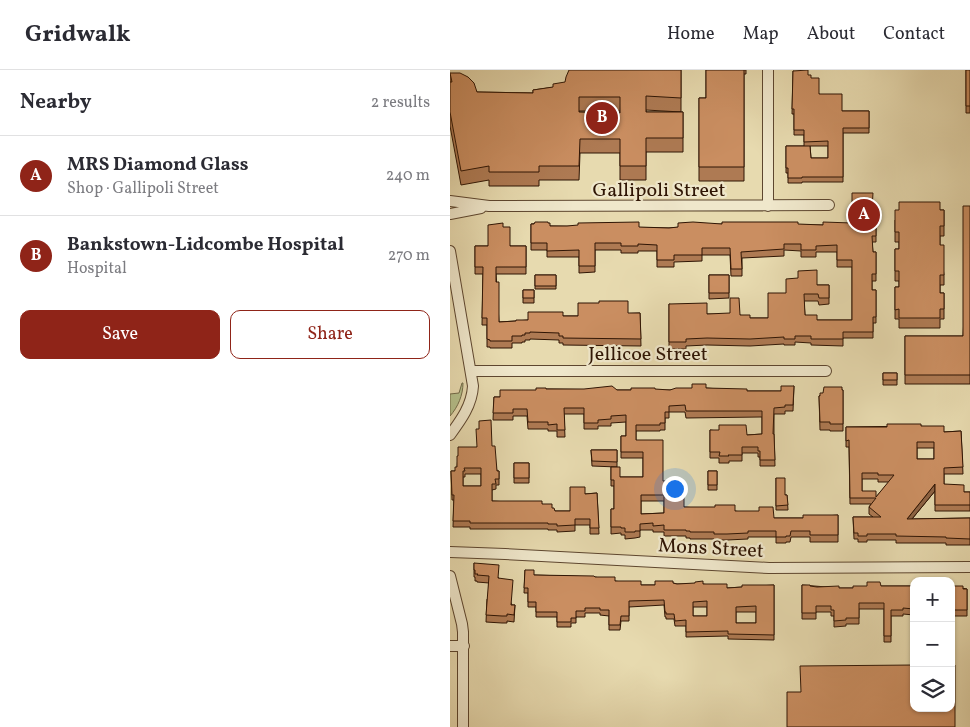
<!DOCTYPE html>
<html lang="en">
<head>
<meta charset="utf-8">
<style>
	body { margin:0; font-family:Vollkorn,serif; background:#f7f7f7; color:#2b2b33 }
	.controls { position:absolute; right:15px; bottom:15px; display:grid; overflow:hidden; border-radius:10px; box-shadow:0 1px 4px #0004 }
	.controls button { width:45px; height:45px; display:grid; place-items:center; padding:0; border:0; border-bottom:1px solid #e1e1e2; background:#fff; color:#2b2b33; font:25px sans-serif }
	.you { position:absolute; left:224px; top:418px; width:18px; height:18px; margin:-12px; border:4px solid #fff; border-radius:50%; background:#1a73e8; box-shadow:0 0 0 8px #1a73e833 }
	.badge { display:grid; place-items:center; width:32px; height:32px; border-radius:50%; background:#8f2418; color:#fff; font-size:16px; font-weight:700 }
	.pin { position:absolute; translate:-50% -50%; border:2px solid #fff; box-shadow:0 1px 5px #0006 }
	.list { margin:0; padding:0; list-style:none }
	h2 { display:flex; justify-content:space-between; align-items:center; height:65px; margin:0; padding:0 20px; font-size:21px }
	h2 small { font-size:16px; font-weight:400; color:#7c7c81 }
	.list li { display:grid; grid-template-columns:32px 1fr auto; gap:15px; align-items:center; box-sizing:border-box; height:80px; padding:0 20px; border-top:1px solid #e1e1e2 }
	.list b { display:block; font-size:19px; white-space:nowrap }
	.list p { margin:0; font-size:16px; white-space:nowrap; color:#7c7c81 }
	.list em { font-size:16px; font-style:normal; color:#7c7c81 }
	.actions { display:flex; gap:10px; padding:15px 20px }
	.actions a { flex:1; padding:11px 0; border:1px solid #8f2418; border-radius:10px; text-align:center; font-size:18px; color:#8f2418 }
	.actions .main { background:#8f2418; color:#fff }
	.icon { flex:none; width:28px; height:28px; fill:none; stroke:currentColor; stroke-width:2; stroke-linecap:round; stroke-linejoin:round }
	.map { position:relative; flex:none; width:520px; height:657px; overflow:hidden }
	header { display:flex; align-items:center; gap:30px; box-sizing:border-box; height:70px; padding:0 25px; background:#fff; border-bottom:1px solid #e1e1e2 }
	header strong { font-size:24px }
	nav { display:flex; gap:28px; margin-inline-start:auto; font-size:18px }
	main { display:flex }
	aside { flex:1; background:#fff }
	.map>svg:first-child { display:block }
	.green { fill:#b5c08b; stroke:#726a48 }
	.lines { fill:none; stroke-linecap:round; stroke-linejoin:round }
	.minor-casing { stroke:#5d462f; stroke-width:12 }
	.minor { stroke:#efe7cb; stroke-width:10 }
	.wall { fill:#ae7a53; stroke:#2f1504; fill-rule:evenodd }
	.shaded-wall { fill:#8d6344; stroke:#2f1504 }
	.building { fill:#ca8e61; stroke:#2f1504; fill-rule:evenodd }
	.labels { text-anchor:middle; stroke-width:4.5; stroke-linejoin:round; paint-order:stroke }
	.street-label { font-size:20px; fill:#2f1504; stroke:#efe7cb }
</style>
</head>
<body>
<header>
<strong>Gridwalk</strong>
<nav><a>Home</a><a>Map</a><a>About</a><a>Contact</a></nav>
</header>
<main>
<aside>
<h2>Nearby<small>2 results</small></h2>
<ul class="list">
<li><span class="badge">A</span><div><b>MRS Diamond Glass</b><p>Shop · Gallipoli Street</p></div><em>240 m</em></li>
<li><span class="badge">B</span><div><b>Bankstown-Lidcombe Hospital</b><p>Hospital</p></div><em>270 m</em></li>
</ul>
<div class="actions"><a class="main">Save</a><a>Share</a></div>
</aside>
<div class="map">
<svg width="520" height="657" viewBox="0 0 520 657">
	<rect width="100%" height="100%" fill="#e7daaf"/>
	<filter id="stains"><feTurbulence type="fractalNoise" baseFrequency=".004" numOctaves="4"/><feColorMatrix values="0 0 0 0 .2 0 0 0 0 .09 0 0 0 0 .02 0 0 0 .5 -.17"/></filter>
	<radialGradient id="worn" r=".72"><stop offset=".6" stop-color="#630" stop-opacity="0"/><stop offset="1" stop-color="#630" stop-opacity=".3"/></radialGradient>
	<path class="green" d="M12 313H13C13 325 8 337 0 346V324L9 323Z"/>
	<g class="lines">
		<g class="minor-casing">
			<path id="minor" d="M318 0V136
				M0 131 39 136 379 135
				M0 144 31 138
				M0 181 23 316C22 335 11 350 0 365
				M21 301H376
				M0 482 55 484 319 498 520 497
				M0 506 12 554 13 562V657
				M0 576H14"/>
		</g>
		<use href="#minor" class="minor"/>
	</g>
	<path class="wall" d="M231 0V42L196 40V42H233V82H196V110H170V83H130L129 110H89V116H39V110L11 115 0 56V3L27 22 83 23V20ZM129 41H170V43L129 42Z
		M256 0H296V4H294V111H249V28H256Z
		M516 0H520V43H516Z
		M343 1 358 5 369 24 392 41H419V63H393V112H352V113H338V103H336V76H354V65H344V44H342ZM360 76H378V88H361Z
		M520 136V314H455V266H513Z
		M422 139H426V172H422L423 182H426V211H422V220H426V253H423V268H393V276L361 275V273L345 272V275H334V274L300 276 257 275 236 276V279H219V234L257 244 290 245 300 248H318L336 223 367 215H379V234L369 235 368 231H354L355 245 367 250H402V197H387V182H366V187H351V181L334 180V186L292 188V206H281L280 185H252V191L224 192V197H207V181H188V183H171V180H145V202L129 203V187H97V180H81V154L98 153 100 156 219 158 272 154 373 155 402 153Z
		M490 140H494V166H490V175L494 205V215H490V223H494V249H490V258H449V249H445V217H449V211H445V179H449V172H445V150Z
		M53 157 60 176H76V204H46L49 252 66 251 78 250 113 246H128L190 243 191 276 113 275V273H109V270L80 269V270H75V272H72V273H62V278H40V277H37V255H32L33 204H25V176H38Z
		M85 205H106V219H85Z
		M259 205H279V228L259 229Z
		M73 220H84V233H73Z
		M433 303H447V315H433Z
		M344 316 343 341H335V344H324V364L325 396H310V387H308V383H292V391H279V393H269V388H260V360L297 365 312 364V347H310L236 348 235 342H219V348H215V360H210V361H186V370L213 411 234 437 285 441 324 448H353L388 445V472H360V467H341L340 472H336V473H326V467H298V469L277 470H264V469H240V468H236V466H214V462H203V460H190V467L185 468 175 469V465H171V463L161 464V439H164V416H161V397L170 407H193V388H171V366H176V352L161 353V356H148V359H134V344H114L115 367H107V361H98V359H78L77 346H63V350H43L44 327H50L96 319 167 320H220L256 318 297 321H331ZM191 431H214V443L191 444Z
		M393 320V361H380V360H370L369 326 373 323Z
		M471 356 494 362 511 361 513 404H494V414L514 422H520V441H485V421L462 449 520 448V475H496V473H446V470H417V472H408V469H404L403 447H423L419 444V437L421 434H400L399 377H396V357ZM467 378H484V389H467ZM412 409H428V412H439L426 427 412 421Z
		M42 376 47 401H49V415H46V419L42 420V431L92 434 102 438 105 441H120L135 424 147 423 149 464H140V455H125V461L107 462V460H98V459H20V457H3L4 430H2L1 401H5L7 397 8 386 27 377ZM15 404H31V416H13V407H15Z
		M141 380H167V397L142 396Z
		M64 393H79V413H64Z
		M258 401H267V420H258Z
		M326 408 335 425H337L338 440H326Z
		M24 493 49 508 62 535H65L64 552 57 551V553H52L36 552 37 529H38L39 513 27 512V511H25V507H24Z
		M75 500 84 505 145 507 165 511 191 515H205L223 513 227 514H253L277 518 324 515V570L278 569V566L236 567V556H225L224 549H216V547H215L214 535 179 537V551H171L170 560H159V546L150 545V543H135V547H126V553H121V557H107V547H86V537H78V523H74ZM243 537H257V546H243ZM286 542H306V553H286Z
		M352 515 389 518H403L431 516H464V545L453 544V546H441V572H434V539H409V554H396V556L384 557V546H381V542H366V549H352Z
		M501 516 517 519V546H501Z"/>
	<path class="shaded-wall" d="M485 414V421L457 455V449Z"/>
	<path class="building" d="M119 0H231V28L196 26V42H233V68H196V96H170V69H130L129 96H89V102H39V96L11 101 0 42V12H2L0 3H10L18 7 24 13 27 22 83 23V20L103 17V14L115 12 116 7ZM129 27H170V43L129 42Z
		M256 0H294V97H249V28H256Z
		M358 0V5H361V8H369V24H392V41H419V58H393V107H352V108H338V98H336V76H360L361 88H378V71L354 72V60H344V39H342L343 1Z
		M516 0H520V36H516Z
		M402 123H423L422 139H426V166H422L423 182H426V204H422V220H426V247H423V262H393V269H361V266H345V269H334V267L300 269 257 268 236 269V272H219V234L257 233V244L280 243V228H289L290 245H300V248H318V223H336V209L348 208V201L367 200V215H379V228H369L368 224H354L355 245H367V250H402V190H387V175L366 176V180H351V174H334V179L291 182 292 199H281L280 178H252V185H224V190H207V175L188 174V176H171V173H145V196H129V180L97 181V173H81V154H84L85 152H98V153H100V156H117L128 155V153L189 152V157L219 158 228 157V153L243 152 272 154V152H348V154L373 155V152L402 153Z
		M449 132H490V140H494V156H490V175H494V205H490V223H494V239H490V248H449V239L445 240V217H449V201H445V179H449V162H445V140H449Z
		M513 136H520V305H455V266H513Z
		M53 153V157H60V176H76V197H46V212H49V252L66 251V250H78V242H113V246H128V233H149V231H178V243H190L191 269 113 268V266H109V263L80 262V263H75V265H72V266H62V271H40V270L37 269V248H32L33 197H25V176H38V155Z
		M85 205H106V216H85Z
		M259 205H279V223H259Z
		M73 220H84V228H73Z
		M433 303H447V310H433Z
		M242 314H256V318L297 319V321H331V316H344L343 335H335V337L324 338 323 364H324L325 390H310V381H308V377H292V385H278L279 386H269L270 382H260V360H269V355H296L297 365 312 364V341H236L235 335 219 336V342H215V353H210V355H186V370H213V411H234V437H265V435H285V441H309V437H323L324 448H353V445H388V465H360V461H341L340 466H336V467H326V461H298V463L277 464H264V462H240V461H236V460H214V455L203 456V453L190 454V461H185V462H175V458H171V457H161V439H164V410H161V397H170V407H193V382H171V366H176V345L161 346V349L148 350V353H134V338H114L115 360H107V354L98 355V352H78L77 339H63V343H43L44 327H50V320H86V318H96V319H134L162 316 167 320H181V318H205V319L220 320 226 318H242ZM191 425H214V443L191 444Z
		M374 317H392V320H393V354H380V352H370L369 326H370V323H373Z
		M41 350 42 376H45L47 401H49V409H45L46 414H42V431H92V434H102V438H104L105 441H120V417H135V424L147 423 149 458H140V449H125V455L107 456V454H98V453H20V451H3L4 425H2L1 401H5V397H7V386H8V377H27L26 359H29V351ZM14 398H31V416H13V401H15Z
		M437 354H471V356H494V362L511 361 513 397 494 398V414L514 415V422H520V435H485V414L457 449 520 448V469L496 468V467L446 466V464H417V466H408V463H404L403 447H431L419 437 426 428H400L399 370 396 371V357H437ZM467 372H484V389H467ZM412 403H428V405H444L426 427V421H412Z
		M141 380H167V392L142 391Z
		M64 393H79V408H64Z
		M258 401H267V415H258Z
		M326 408H335V425H337L338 435 326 436Z
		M24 493 49 495 48 508 63 510 61 535H65L64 545 57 544V546H52L36 545 39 506 27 505 28 504H25V500H24Z
		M75 500H84V505L144 506 145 507H165V511H191V515H205V511H223V513L227 514 245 513V512L253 511V514H277V518L292 517V515H324V565L278 564V561L236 562V550L225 551 224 544H216V542H215L214 530 179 531V546H171L170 555H159V540H150V538H135V541H126V548H121V552H107V542H86V532H78V518H74ZM257 531V546H243V532ZM306 536V553H286V537Z
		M417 512H430L431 516H464V539L453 538V540H441V566H434V533H409V548H396V550L384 551V540H381V536H366V543H352V515H360V516L367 517 389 516V518H403V516H417Z
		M501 516H513V519H517V540H501Z
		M464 595V638H501V595H505V657H337V622H351L350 596Z"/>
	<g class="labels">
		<g class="street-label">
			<text x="209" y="126">Gallipoli Street</text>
			<text x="198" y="290">Jellicoe Street</text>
			<text transform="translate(261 477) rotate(3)" y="7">Mons Street</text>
		</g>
	</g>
	<rect width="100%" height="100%" filter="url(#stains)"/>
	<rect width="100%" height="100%" fill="url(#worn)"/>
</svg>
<div class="controls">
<button>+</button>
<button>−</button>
<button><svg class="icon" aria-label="layers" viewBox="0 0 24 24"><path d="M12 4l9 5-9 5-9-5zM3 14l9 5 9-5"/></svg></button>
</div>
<div class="you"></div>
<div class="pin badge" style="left:414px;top:145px">A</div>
<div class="pin badge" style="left:152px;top:48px">B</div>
</div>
</main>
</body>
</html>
